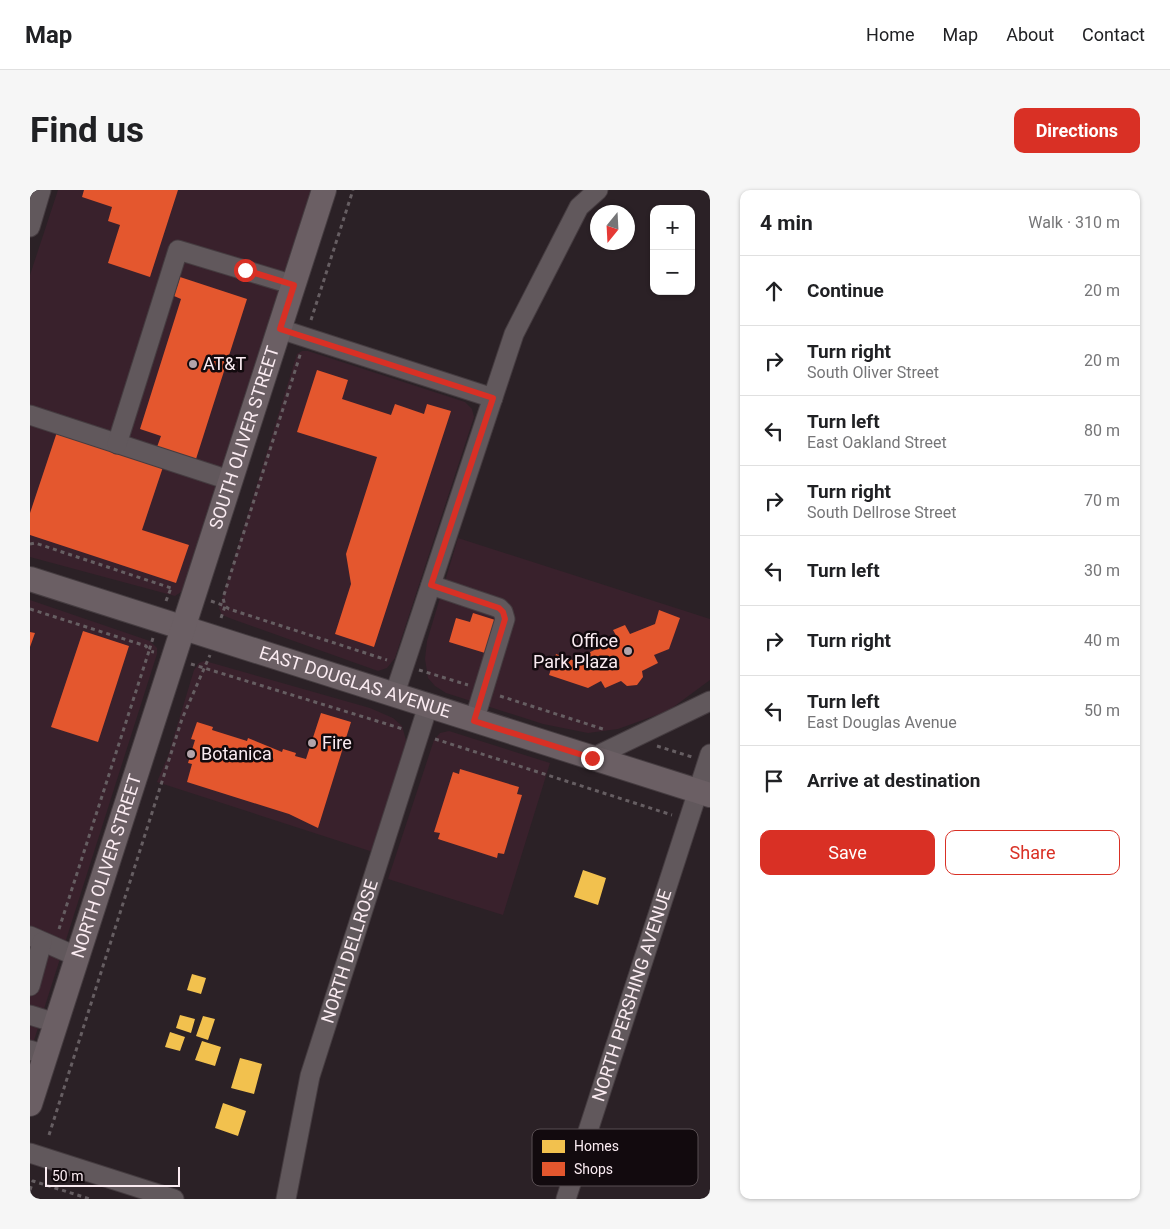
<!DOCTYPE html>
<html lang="en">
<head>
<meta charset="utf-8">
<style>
	body { margin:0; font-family:Roboto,sans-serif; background:#f6f6f6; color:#202124 }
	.controls { position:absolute; right:15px; top:15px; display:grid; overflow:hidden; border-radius:10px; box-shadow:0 1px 4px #0004 }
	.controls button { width:45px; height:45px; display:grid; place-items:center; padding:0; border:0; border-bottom:1px solid #e0e0e0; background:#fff; color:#202124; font:25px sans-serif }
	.compass { position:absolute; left:560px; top:15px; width:45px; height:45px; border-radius:50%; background:#fff; box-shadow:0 1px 4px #0004; rotate:198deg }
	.scale { position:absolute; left:15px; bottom:12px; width:135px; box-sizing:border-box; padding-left:5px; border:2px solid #faebf1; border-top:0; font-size:14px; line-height:18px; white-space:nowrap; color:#faebf1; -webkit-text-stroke:4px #120a0e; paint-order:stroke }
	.stop { position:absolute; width:15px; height:15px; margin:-11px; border:4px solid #d93025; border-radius:50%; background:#fff }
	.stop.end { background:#d93025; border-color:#fff; box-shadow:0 1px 5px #0008 }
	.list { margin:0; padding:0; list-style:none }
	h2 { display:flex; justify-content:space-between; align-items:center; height:65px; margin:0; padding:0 20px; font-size:21px }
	h2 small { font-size:16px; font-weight:400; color:#757577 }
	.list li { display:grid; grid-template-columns:32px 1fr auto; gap:15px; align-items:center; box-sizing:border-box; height:70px; padding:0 20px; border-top:1px solid #e0e0e0 }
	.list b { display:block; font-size:19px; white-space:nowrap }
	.list p { margin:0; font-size:16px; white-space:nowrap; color:#757577 }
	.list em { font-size:16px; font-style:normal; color:#757577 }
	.actions { display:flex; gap:10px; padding:15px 20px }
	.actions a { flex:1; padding:11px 0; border:1px solid #d93025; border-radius:10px; text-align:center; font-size:18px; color:#d93025 }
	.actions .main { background:#d93025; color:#fff }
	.icon { flex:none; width:28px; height:28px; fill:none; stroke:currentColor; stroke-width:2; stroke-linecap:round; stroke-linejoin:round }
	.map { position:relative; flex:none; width:680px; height:1009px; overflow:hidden; border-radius:10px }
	header { display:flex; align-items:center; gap:30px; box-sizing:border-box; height:70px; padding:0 25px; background:#fff; border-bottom:1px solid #e0e0e0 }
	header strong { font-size:24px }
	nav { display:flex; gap:28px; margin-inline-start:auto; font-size:18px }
	.intro { display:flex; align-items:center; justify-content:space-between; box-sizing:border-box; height:120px; padding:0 30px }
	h1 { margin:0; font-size:35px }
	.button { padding:12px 22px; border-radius:10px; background:#d93025; color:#fff; font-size:18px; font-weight:700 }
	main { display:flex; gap:30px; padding:0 30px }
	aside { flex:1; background:#fff; border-radius:10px; box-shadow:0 1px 4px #0004 }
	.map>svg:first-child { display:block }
	.built { fill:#39212c }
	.homes { fill:#f2c14e }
	.shops { fill:#e4572e }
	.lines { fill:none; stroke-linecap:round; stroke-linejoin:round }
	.minor-casing { stroke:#453c40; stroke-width:21 }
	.major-casing { stroke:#453c40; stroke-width:26 }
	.path { stroke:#665e62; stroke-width:3; stroke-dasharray:4 4; stroke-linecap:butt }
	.minor { stroke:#61585c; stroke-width:19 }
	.major { stroke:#6b5f64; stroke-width:24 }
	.route { stroke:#d93025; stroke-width:6 }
	.poi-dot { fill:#b2a4aa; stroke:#120a0e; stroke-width:2 }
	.labels { text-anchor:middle; stroke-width:5; stroke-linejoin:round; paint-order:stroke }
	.poi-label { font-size:18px; fill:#faebf1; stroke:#120a0e; text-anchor:start }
	.street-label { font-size:18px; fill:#faebf1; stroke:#120a0e }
	.key { fill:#120a0e; stroke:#584e52; stroke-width:1 }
	.key-label { font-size:14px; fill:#faebf1 }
</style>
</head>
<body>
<header>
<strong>Map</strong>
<nav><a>Home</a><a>Map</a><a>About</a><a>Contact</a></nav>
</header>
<div class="intro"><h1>Find us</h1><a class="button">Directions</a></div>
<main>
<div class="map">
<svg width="680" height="1009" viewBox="0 0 680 1009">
	<rect width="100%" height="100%" fill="#2b2126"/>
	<path class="built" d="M28 0H282L154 396 151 402 145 406 0 367V85Z
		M272 161H278L435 212 442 219 444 227 365 468 357 478 348 481 202 429 192 425 189 418 267 164Z
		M428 348 680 429V490L638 521 588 539 558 543 513 534 416 503 405 496 398 488 395 469 397 451Z
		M0 410 120 451 127 458V464L0 863Z
		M175 471 340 518 363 528 372 536 376 550V559L343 662 127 592 138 566 164 480 169 473Z
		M419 541 520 573 473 725 358 689 404 550 410 543Z"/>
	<path class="homes" d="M553 680 576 688 568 715 544 707Z
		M162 784 176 788 171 804 157 800Z
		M150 825 165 829 161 843 146 838Z
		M173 826 185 829 178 850 166 846Z
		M140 842 155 847 150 861 135 857Z
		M172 851 191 857 185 876 165 870Z
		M210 868 232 874 224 904 201 898Z
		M193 913 216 921 208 946 185 938Z"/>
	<path class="shops" d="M54 0H148L120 87 78 73 90 35 78 31 82 17 52 7Z
		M150 87 217 109 166 269 127 257 131 246 110 239 151 109 144 106Z
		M287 180 318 190 312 209 361 225 365 214 394 224 397 214 421 221 344 457 305 444 321 394 316 364 347 267 267 242Z
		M27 242 133 277 112 340 159 355 146 393 0 345V323Z
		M629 420 650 428 639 459 624 465 628 473 612 481 613 487 607 495 597 496 591 491 575 498 571 491 558 498 519 485 526 464 556 475 562 471 558 463 588 449 583 440 595 435 600 444 625 434Z
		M443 423 478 434 455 463 419 452 426 428 440 432Z
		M53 441 99 456 68 552 21 537Z
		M0 442 5 443 0 457Z
		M291 523 321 532 288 638 259 624 157 592 162 574 158 573 165 550 161 549 167 532 183 537 182 540 217 551 218 548 252 562 253 559 266 563 265 566 276 569Z
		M430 579 489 597 487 604 492 605 474 664 468 663 467 668 408 649 410 643 404 642 423 582 429 584Z"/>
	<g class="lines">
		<g class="minor-casing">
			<g id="minor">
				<path d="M0 37 11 0"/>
				<path d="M250 139 463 208"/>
				<path d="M0 225 202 291"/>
				<path d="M87 254 148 60 264 95"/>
				<path d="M401 395 469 418 473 422 475 429 444 531"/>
				<path d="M364 506 484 144 549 17 568 0"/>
				<path d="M562 568 680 511"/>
				<path d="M0 746 48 767"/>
				<path d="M0 796 12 752"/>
				<path d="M0 825 26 833"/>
				<path d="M0 860 16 865"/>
				<path d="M0 963 144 1009"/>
				<path id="s1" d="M256 1009 280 886 398 516"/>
				<path id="s2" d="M536 1009 680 564"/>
			</g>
		</g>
		<g class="major-casing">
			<g id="major">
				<path id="s3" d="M0 389 680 605"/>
				<path id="s4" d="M0 914 294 0"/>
			</g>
		</g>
		<path class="path" d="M281 130 323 0
			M0 354 5 353 144 399
			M136 411 141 398
			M181 411 195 416 199 419 357 470
			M0 419 116 456 119 461 29 739
			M191 428 195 416 193 408 271 162
			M123 448 119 461 124 462
			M161 474 373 539
			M389 480 438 495
			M470 506 576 540
			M405 549 642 625
			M627 556 662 567
			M19 945 152 529 180 465
			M0 1000 3 991 60 1009"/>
		<use href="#minor" class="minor"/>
		<use href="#major" class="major"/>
	</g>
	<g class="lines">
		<path class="route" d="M215 80 264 95 250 139 463 208 401 395 469 418 473 422 475 429 444 531 562 568"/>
	</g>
	<g class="poi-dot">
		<circle cx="163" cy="174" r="5"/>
		<circle cx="598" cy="461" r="5"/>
		<circle cx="282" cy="553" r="5"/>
		<circle cx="161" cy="564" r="5"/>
	</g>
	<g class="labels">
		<g class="poi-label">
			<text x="173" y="180">AT&amp;T</text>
			<text x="588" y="457" text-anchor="end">Office<tspan x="588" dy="21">Park Plaza</tspan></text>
			<text x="292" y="559">Fire</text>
			<text x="171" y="570">Botanica</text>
		</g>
		<g class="street-label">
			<text dy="6" stroke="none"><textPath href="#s4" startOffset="700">SOUTH OLIVER STREET</textPath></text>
			<text dy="6" stroke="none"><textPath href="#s3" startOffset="341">EAST DOUGLAS AVENUE</textPath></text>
			<text dy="6" stroke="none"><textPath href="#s4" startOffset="250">NORTH OLIVER STREET</textPath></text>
			<text dy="6" stroke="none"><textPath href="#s1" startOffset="256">NORTH DELLROSE</textPath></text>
			<text dy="6" stroke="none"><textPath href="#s2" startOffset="214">NORTH PERSHING AVENUE</textPath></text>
		</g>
	</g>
	<rect x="502" y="939" width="166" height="57" rx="8" class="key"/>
	<rect x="512" y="950" width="23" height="13" fill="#f2c14e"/>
	<rect x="512" y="972" width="23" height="14" fill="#e4572e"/>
	<g class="key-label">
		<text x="544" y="961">Homes</text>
		<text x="544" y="984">Shops</text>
	</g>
</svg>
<div class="controls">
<button>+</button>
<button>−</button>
</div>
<svg class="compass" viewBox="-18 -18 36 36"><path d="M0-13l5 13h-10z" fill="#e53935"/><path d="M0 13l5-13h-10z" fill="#757577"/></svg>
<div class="scale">50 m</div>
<div class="stop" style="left:215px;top:80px"></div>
<div class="stop end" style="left:562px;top:568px"></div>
</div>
<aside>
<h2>4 min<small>Walk · 310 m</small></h2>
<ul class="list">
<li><svg class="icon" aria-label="ahead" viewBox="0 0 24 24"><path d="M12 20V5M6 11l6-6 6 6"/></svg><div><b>Continue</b></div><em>20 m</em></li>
<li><svg class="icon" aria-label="right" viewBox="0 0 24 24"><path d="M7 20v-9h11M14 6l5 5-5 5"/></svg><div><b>Turn right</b><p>South Oliver Street</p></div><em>20 m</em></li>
<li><svg class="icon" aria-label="left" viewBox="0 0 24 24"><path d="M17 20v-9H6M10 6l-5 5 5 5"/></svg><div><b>Turn left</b><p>East Oakland Street</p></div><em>80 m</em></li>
<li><svg class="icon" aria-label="right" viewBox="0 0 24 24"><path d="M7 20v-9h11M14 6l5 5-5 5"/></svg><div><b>Turn right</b><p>South Dellrose Street</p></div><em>70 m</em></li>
<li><svg class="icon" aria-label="left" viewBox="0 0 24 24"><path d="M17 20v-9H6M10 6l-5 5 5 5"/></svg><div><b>Turn left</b></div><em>30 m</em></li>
<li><svg class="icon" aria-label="right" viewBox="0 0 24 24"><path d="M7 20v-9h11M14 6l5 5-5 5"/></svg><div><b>Turn right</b></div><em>40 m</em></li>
<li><svg class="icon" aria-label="left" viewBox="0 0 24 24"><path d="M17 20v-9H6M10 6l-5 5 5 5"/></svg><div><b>Turn left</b><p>East Douglas Avenue</p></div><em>50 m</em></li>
<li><svg class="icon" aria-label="arrive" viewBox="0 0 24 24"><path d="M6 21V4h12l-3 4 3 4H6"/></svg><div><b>Arrive at destination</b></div></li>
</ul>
<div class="actions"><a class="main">Save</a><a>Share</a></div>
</aside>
</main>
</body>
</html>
